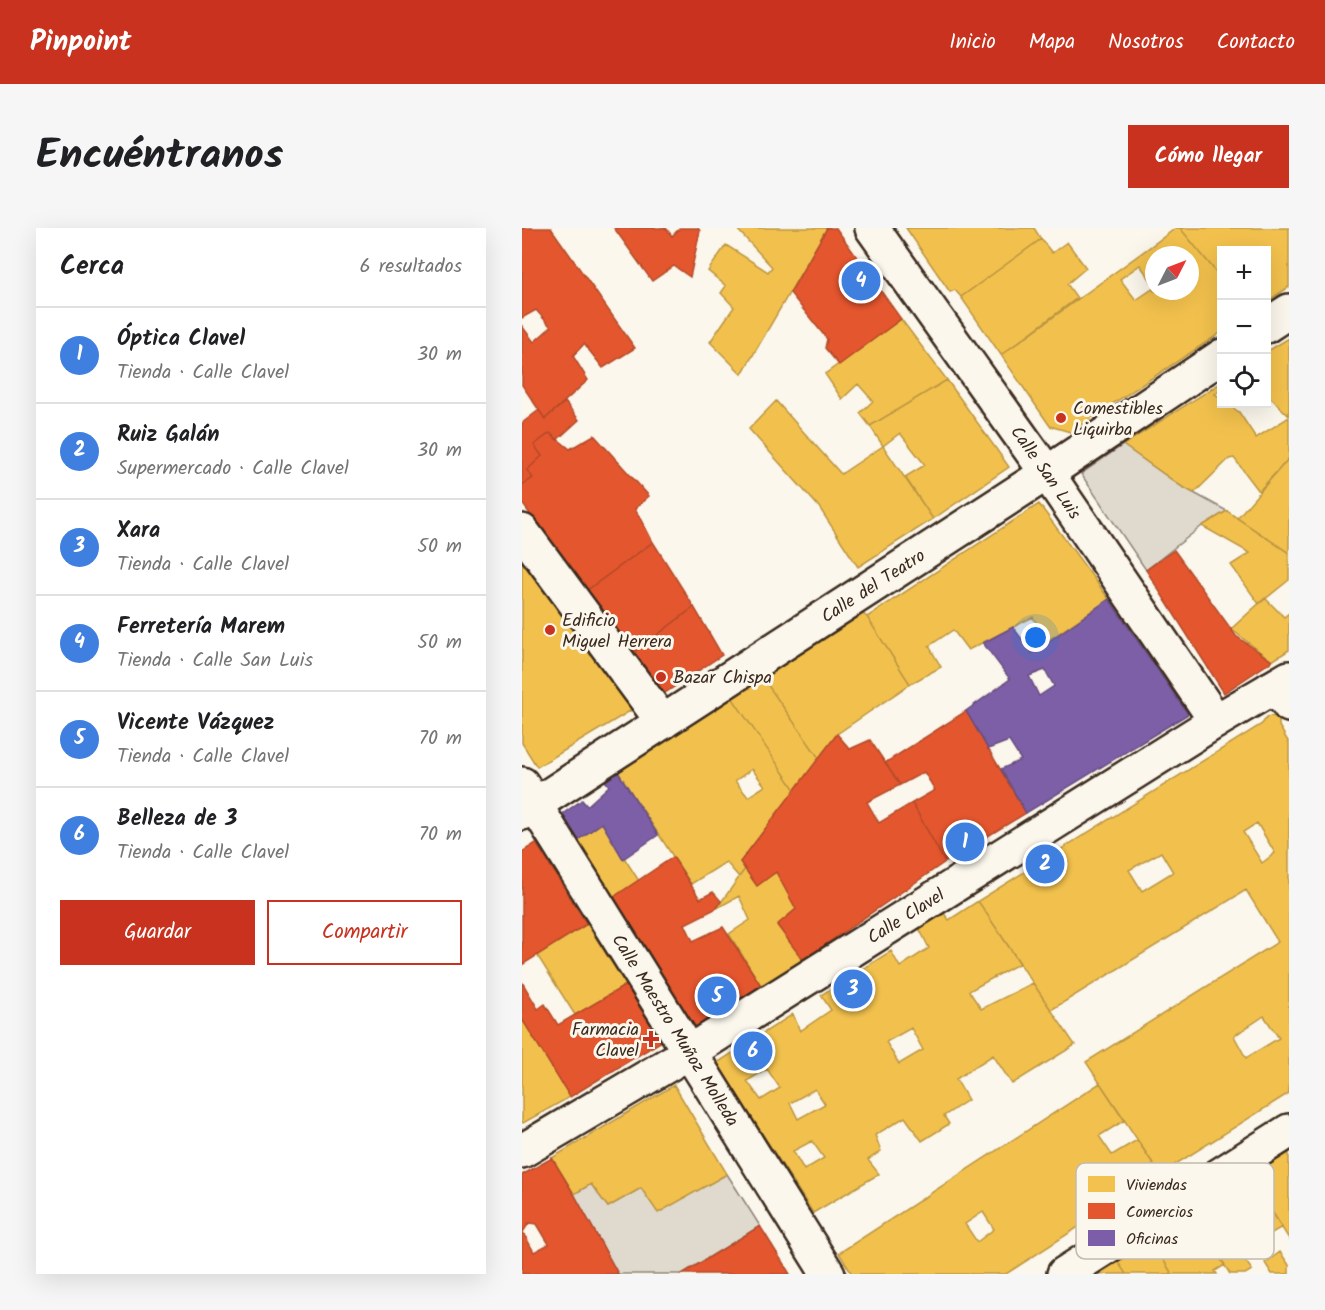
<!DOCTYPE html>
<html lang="es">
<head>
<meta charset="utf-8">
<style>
	body { margin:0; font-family:Kalam,sans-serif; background:#f6f6f6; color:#202124 }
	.controls { position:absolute; right:18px; top:18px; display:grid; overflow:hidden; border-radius:0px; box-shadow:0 6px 24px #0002 }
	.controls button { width:54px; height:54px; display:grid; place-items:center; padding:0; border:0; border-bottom:2px solid #e0e0e0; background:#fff; color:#202124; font:30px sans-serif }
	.compass { position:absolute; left:623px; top:18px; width:54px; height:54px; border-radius:50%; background:#fff; box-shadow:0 6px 24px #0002; rotate:48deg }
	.you { position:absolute; left:514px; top:410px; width:21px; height:21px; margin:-15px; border:4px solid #fff; border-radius:50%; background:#1a73e8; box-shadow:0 0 0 9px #1a73e833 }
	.badge { display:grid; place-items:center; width:39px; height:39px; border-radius:50%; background:#c8321e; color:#fff; font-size:20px; font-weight:700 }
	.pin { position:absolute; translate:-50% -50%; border:3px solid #fff; box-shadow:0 2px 6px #0006 }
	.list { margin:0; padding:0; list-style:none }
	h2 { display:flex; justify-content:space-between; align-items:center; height:78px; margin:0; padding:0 24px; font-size:26px }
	h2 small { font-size:20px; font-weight:400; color:#757577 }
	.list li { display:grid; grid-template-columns:39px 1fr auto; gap:18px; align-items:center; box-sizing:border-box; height:96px; padding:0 24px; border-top:2px solid #e0e0e0 }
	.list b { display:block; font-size:22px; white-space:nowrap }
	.list p { margin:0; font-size:20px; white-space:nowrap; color:#757577 }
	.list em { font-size:20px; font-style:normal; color:#757577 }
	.actions { display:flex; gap:12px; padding:18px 24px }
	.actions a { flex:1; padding:14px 0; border:2px solid #c8321e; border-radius:0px; text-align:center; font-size:21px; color:#c8321e }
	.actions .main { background:#c8321e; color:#fff }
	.icon { flex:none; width:33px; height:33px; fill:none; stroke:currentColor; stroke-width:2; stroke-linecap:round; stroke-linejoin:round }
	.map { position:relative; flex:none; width:767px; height:1046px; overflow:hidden; border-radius:0px }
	header { display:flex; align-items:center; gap:36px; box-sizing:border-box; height:84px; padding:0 30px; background:#c8321e; color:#fff }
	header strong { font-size:28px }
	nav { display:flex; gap:33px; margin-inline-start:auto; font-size:21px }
	.intro { display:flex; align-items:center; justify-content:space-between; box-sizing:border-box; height:144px; padding:0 36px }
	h1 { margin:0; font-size:42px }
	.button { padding:15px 27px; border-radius:0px; background:#c8321e; color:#fff; font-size:21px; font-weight:700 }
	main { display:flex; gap:36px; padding:0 36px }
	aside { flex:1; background:#fff; border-radius:0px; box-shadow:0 6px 24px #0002 }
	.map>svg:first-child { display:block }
	.green { fill:#dfd9ce; stroke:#8d8276; stroke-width:1.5 }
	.homes { fill:#f2c14e; stroke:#bb9440; stroke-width:1.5; fill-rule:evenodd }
	.shops { fill:#e4572e; stroke:#b14a29; stroke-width:1.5; fill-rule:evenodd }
	.offices { fill:#7b5ea7; stroke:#684e7e; stroke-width:1.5; fill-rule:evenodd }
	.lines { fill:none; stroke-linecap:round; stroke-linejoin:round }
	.minor-casing { stroke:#3b2a1e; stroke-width:38 }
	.major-casing { stroke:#3b2a1e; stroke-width:38 }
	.minor { stroke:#fbf7ec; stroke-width:33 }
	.major { stroke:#fbf7ec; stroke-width:33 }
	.poi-dot { fill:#c8321e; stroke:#fbf7ec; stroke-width:2 }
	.labels { text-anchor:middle; stroke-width:6; stroke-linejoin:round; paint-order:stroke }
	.poi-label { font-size:18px; fill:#3b2a1e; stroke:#fbf7ec; text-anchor:start }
	.street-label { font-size:18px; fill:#3b2a1e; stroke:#fbf7ec }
	.key { fill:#fbf7ec; stroke:#c1baae; stroke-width:1.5 }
	.key-label { font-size:16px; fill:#3b2a1e }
</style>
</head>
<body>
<header>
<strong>Pinpoint</strong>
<nav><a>Inicio</a><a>Mapa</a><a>Nosotros</a><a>Contacto</a></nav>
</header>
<div class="intro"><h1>Encuéntranos</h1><a class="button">Cómo llegar</a></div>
<main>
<aside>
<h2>Cerca<small>6 resultados</small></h2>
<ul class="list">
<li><span class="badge" style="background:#3f7fe0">1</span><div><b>Óptica Clavel</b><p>Tienda · Calle Clavel</p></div><em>30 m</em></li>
<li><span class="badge" style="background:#3f7fe0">2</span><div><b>Ruiz Galán</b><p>Supermercado · Calle Clavel</p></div><em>30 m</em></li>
<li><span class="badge" style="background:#3f7fe0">3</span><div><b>Xara</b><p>Tienda · Calle Clavel</p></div><em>50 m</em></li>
<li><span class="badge" style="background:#3f7fe0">4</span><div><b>Ferretería Marem</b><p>Tienda · Calle San Luis</p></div><em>50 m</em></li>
<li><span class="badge" style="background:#3f7fe0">5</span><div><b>Vicente Vázquez</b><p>Tienda · Calle Clavel</p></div><em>70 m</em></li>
<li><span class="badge" style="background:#3f7fe0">6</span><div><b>Belleza de 3</b><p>Tienda · Calle Clavel</p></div><em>70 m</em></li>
</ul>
<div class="actions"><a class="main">Guardar</a><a>Compartir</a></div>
</aside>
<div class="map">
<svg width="767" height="1046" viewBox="0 0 767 1046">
	<rect width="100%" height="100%" fill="#fbf7ec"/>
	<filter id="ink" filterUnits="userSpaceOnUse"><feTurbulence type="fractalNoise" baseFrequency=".0167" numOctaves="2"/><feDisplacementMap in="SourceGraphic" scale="12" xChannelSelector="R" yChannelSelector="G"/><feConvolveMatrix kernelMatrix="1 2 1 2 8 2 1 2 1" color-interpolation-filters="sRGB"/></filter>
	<g filter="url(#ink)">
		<path class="green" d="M601 217 659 258 705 283 680 298 624 342 559 246Z
			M205 946 238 998 160 1046H96L52 966 69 956 86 979 119 960 136 984Z"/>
		<path class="homes" d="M214 0H305L220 146 188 114 212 79 199 65 204 58 186 43 204 17 246 44 250 39Z
			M384 0H512L519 11 439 69 433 62 428 64Z
			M654 0H658L700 51V104L548 204 528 198 479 127ZM632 27H668V63H632V60L614 72 598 51 618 37 632 57Z
			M658 0H767V59L744 74V22H700V51Z
			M519 11 530 25 545 14 564 40 545 56 555 70 479 127 439 69Z
			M379 91 425 152 348 198 338 185 351 173 336 156 320 171 303 146Z
			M767 110V188L744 165V124Z
			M425 152 487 239 411 291 383 249 403 237 378 205 361 218 348 198Z
			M700 154V161L693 166 700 171V176H705L717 184 734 210 767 189V230L737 263 712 230 707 231 672 265 659 258 601 217Z
			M254 173 319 246 361 218 411 291 336 339 297 279 227 201Z
			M767 230V325L715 290Z
			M517 276 587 371 525 413 511 389 446 422 431 402 407 418 419 439 388 456 345 389Z
			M705 283 767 325V352L737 376 709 337 728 325 680 298Z
			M0 325 113 480 15 539 0 515Z
			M743 370 762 389 767 385V422L750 433 709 401Z
			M340 385 345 389 388 456 315 506 297 530 238 446Z
			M238 446 297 530 273 562 207 465Z
			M207 465 273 562 218 634 223 641 217 649 204 634 169 656 94 541ZM230 541 243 558 226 569 213 553Z
			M749 488 754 489 757 493V498L767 515V865L638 946 564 834 756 714 724 662 529 782 456 673 740 496 745 489ZM735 595 753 625 740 635 721 604ZM639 624 651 644 620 663 607 642ZM742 788 757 810 724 830 712 808Z
			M80 595 117 653 87 672 53 614Z
			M223 641 235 658 254 644 274 681 255 697 281 732 240 759 207 706 228 692 217 668 195 680Z
			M456 673 498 735 447 763 459 781 511 755 553 817 490 856 471 827 434 851 446 872 422 888 427 896 400 913 383 889 353 907 359 923 346 932 357 946 291 985 195 835 271 786 278 803 309 782 299 767 369 723 378 739 407 720 397 700 421 684 427 692ZM389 800 401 822 377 836 364 814ZM245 841 258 860 239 872 225 853ZM293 861 303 876 276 891 268 875ZM290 913 302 930 282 942 271 923Z
			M65 696 104 757 53 787 15 727Z
			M0 791 48 869 1 895 0 893Z
			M578 855 603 892 577 908 590 927 615 912 638 946 484 1046H330L317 1025ZM461 984 472 1001 455 1014 443 996Z
			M152 857 205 946 136 985 119 960 86 979 69 956 52 966 30 930Z
			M767 917V1011L728 949 730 940Z
			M728 949 760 999 717 1024 730 1042 723 1046H708L671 987Z
			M671 987 703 1037 693 1043 695 1046H650L629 1012Z
			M629 1012 650 1046H604L596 1034Z
			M758 1024 767 1037V1046H750L743 1035Z
			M596 1034 604 1046H574Z"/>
		<path class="shops" d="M0 0H29L113 120 81 140 62 116 51 128 66 152 23 191 0 157V98L12 114 29 99 14 82 0 90Z
			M92 0H144L150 8 158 0H176L178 3 168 49 152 38 130 53Z
			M305 0H314L379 91 317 137 303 120 305 111 268 65Z
			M43 174 57 192 35 212 28 205 12 217 20 228 5 242 11 250 0 257V195L17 182 23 191Z
			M28 205 48 221 72 207 127 268 113 281 131 314 64 363 0 275V257L11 250 5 242 20 228 12 217Z
			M131 314 172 379 110 426 64 363Z
			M652 322 714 408 750 433 702 465 624 342Z
			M172 379 200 427 140 467 110 426Z
			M444 483 504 585 423 634 390 575 413 562 402 544 378 557 363 535Z
			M315 506 328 521 348 512 378 557 345 574 357 595 390 575 423 634 281 732 255 697 274 681 254 644 235 658 218 634Z
			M14 615 65 696 0 737V624Z
			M151 629 178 671 191 664 199 673 195 680 163 696 171 713 201 699 240 759 166 805 87 672Z
			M0 754 16 781 23 776 36 797 104 757 140 813 48 869 0 791Z
			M30 930 52 966 96 1046H0V947ZM7 995 15 996 27 1016 12 1024 1 1004Z
			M238 998 268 1046H160Z"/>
		<path class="offices" d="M587 371 666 486 504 585 479 541 499 532 487 513 466 521 444 483 488 451 461 415 491 399 510 425ZM523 442 532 458 517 468 507 448Z
			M94 541 136 607 101 631 80 595 53 614 41 596 39 587 60 572 65 578 87 558 81 550Z"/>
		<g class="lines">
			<g class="minor-casing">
				<g id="minor">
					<path id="s1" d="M350 0 525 245 694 493"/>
					<path d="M744 98 767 83"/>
					<path d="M0 303 141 494"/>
					<path d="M748 461 763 471 767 477"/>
					<path id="s2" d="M0 556 306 1046"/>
					<path id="s3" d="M0 585 525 245 700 128"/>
					<path d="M542 1046 767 903"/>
				</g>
			</g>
			<g class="major-casing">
				<g id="major">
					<path id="s4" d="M0 923 166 825 694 493 767 450"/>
				</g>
			</g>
			<use href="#minor" class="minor"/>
			<use href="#major" class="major"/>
		</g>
	</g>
	<g class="poi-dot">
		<circle cx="539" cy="190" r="6"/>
		<circle cx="28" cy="402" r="6"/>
		<circle cx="139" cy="449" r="6"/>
		<path d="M126 802h6v6h6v6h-6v6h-6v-6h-6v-6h6z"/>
	</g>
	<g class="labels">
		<g class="poi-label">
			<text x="551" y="186">Comestibles<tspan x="551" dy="21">Liquirba</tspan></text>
			<text x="40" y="398">Edificio<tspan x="40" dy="21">Miguel Herrera</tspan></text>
			<text x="151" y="455">Bazar Chispa</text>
			<text x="117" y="807" text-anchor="end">Farmacia<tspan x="117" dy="21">Clavel</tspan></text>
		</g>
		<g class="street-label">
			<text dy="6" stroke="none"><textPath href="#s1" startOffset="300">Calle San Luis</textPath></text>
			<text dy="6" stroke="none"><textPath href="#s3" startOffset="418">Calle del Teatro</textPath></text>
			<text dy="6" stroke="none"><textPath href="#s4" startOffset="450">Calle Clavel</textPath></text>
			<text dy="6" stroke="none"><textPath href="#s2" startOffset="290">Calle Maestro Muñoz Molleda</textPath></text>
		</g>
	</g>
	<rect x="554" y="935" width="198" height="96" rx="9" class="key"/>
	<rect x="566" y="948" width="27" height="16" fill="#f2c14e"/>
	<rect x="566" y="975" width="27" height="16" fill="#e4572e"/>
	<rect x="566" y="1002" width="27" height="16" fill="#7b5ea7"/>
	<g class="key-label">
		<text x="604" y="962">Viviendas</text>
		<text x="604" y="989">Comercios</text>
		<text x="604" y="1016">Oficinas</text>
	</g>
</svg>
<div class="controls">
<button>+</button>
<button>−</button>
<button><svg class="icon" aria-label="locate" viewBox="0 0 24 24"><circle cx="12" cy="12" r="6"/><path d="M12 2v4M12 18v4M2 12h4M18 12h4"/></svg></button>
</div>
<svg class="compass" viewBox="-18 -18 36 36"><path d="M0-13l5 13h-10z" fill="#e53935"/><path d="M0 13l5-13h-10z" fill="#757577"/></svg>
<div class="you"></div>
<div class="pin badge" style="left:443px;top:614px;background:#3f7fe0">1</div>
<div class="pin badge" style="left:523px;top:636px;background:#3f7fe0">2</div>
<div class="pin badge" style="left:331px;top:761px;background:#3f7fe0">3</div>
<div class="pin badge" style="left:339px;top:53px;background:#3f7fe0">4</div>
<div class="pin badge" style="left:195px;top:768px;background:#3f7fe0">5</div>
<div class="pin badge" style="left:231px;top:823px;background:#3f7fe0">6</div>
</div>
</main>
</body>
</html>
